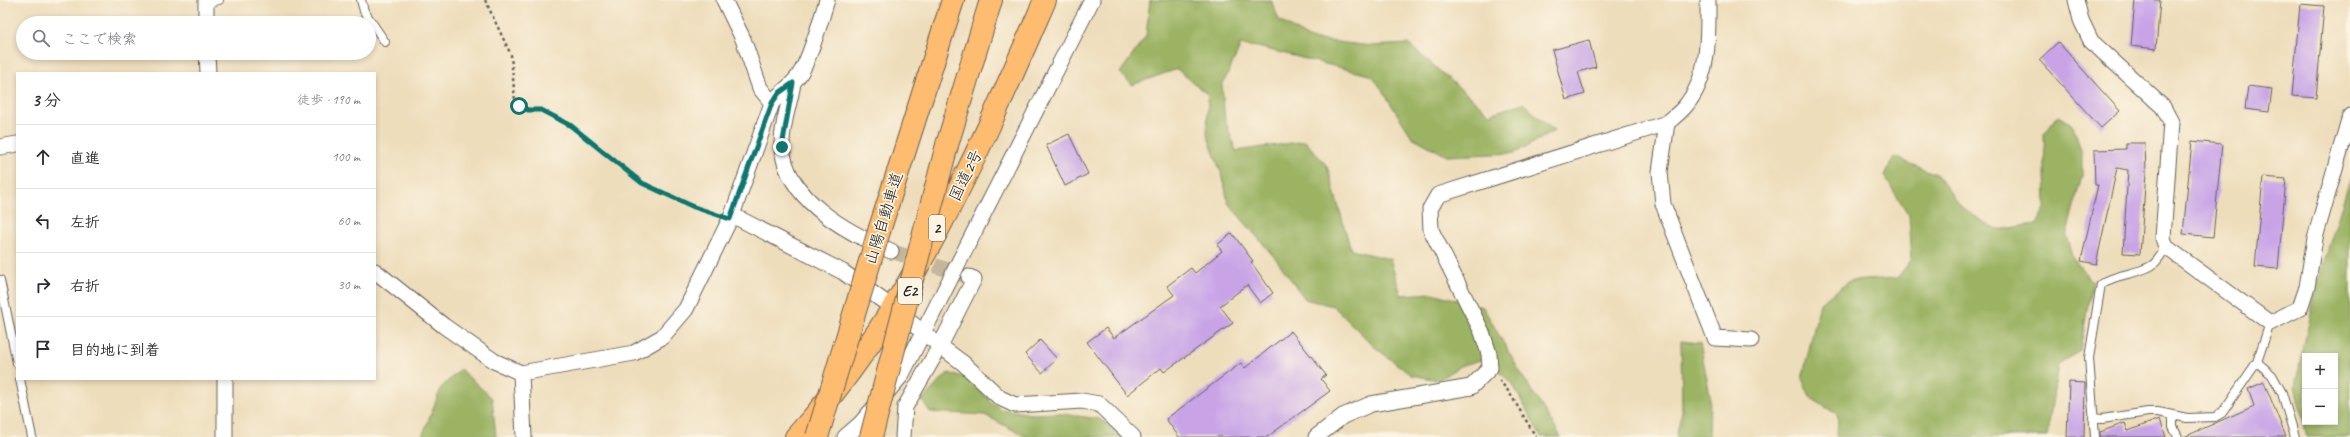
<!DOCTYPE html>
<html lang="ja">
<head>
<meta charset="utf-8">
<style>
	body { margin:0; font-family:Caveat,"Klee One",sans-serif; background:#f7f7f7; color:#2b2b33 }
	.controls { position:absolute; right:12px; bottom:12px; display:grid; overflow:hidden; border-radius:0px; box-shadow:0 2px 6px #0003 }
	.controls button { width:36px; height:36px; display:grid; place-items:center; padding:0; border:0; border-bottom:1px solid #e1e1e2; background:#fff; color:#2b2b33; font:20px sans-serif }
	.stop { position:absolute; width:12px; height:12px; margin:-9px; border:3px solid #0f766e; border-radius:50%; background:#fff }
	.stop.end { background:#0f766e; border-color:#fff; box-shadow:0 1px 4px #0008 }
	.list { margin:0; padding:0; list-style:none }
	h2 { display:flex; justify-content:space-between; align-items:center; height:52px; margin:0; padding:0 16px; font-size:17px }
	h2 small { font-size:13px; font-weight:400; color:#7c7c81 }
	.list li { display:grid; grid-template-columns:26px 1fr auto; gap:12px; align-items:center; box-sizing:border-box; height:64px; padding:0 16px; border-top:1px solid #e1e1e2 }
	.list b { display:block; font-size:15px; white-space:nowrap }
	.list em { font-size:13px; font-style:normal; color:#7c7c81 }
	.icon { flex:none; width:22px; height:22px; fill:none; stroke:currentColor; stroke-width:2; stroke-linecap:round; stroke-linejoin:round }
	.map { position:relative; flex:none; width:2350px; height:437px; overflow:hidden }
	.search { position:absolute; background:#fff; box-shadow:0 2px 6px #0003; left:16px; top:16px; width:360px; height:44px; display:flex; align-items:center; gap:10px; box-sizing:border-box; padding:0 14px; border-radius:22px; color:#7c7c81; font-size:15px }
	.panel { position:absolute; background:#fff; box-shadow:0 2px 6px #0003; left:16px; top:72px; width:360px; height:308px; border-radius:0px }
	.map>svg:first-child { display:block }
	.forest { fill:#9bb364; stroke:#5c6840; fill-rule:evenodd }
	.building { fill:#c8a4e7 }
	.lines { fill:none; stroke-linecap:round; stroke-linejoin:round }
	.minor-tunnel { stroke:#c4b69b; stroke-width:15; stroke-dasharray:15 8; stroke-linecap:butt }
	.service-casing { stroke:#666054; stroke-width:10 }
	.minor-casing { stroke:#666054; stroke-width:17 }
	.trunk-casing { stroke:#666054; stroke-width:24 }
	.motorway-casing { stroke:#666054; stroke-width:24 }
	.path { stroke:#666054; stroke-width:2.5; stroke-dasharray:3 3; stroke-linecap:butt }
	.service { stroke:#fff; stroke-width:8 }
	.minor { stroke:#fff; stroke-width:15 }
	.trunk { stroke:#febc70; stroke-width:22 }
	.motorway { stroke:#febc70; stroke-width:22 }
	.motorway-bridge-casing { stroke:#666054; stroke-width:24; stroke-linecap:butt }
	.motorway-bridge { stroke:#febc70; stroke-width:22 }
	.route { stroke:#0f766e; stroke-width:5 }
	.labels { text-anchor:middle; stroke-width:3.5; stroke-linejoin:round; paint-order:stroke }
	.shield { fill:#fcf5e5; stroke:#5f5d58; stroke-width:1 }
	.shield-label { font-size:15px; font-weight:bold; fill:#1c1c1c }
	.street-label { font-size:16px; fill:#1c1c1c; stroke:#fcf5e5 }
</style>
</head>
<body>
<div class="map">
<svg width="2350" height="437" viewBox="0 0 2350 437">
	<rect width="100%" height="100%" fill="#fcf5e5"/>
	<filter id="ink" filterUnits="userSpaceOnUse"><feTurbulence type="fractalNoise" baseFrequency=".025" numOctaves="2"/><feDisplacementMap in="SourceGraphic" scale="8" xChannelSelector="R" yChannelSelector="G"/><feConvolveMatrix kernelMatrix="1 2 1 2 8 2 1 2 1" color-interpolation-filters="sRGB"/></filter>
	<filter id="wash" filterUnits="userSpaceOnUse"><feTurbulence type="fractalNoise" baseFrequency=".012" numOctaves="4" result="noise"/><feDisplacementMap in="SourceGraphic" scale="16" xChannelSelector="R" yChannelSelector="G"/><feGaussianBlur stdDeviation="0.9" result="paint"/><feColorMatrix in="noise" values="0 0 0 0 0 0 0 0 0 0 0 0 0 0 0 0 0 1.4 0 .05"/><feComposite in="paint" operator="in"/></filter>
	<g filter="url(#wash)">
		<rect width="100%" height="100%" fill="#edb"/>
		<path class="forest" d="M1150 0H1271L1279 20 1310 39 1372 46 1408 44 1490 114 1523 103 1554 131 1515 153 1447 156 1412 137 1373 76 1258 47 1241 45 1222 86 1225 120 1236 151 1305 141 1327 166 1351 250 1390 259 1401 295 1433 293 1483 307 1520 372 1561 437H1541L1512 383 1484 359 1460 366 1438 380 1411 375 1376 348 1333 306 1305 299 1276 259 1228 203 1223 178 1207 134 1208 95 1177 69 1132 85 1120 73 1146 36Z
			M2058 116 2073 125 2082 153V175L2066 237 2073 258 2092 282 2080 351 2058 364 2047 437H1837L1838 415 1811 398 1802 379 1820 303 1850 281 1897 278 1912 259 1909 215 1884 176 1894 157 1936 174 1963 209 1997 230 2036 224 2046 207 2044 134Z
			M2350 179V437H2307L2295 386 2318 281ZM2305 356H2335V422H2305Z
			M1681 341 1700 343 1710 395 1709 437H1676L1682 411Z
			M460 369 492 398 496 437H422L441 388Z
			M948 373 963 377 1000 409 1031 414 1056 413 1099 419 1119 432 1124 437H1026L985 415 930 412 922 400Z"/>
		<g id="blocks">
			<path class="building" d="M2135 0H2160L2156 49 2131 46Z
				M2300 4 2324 6 2316 98 2292 96Z
				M1589 40 1596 67 1578 72 1585 94 1566 100 1552 50Z
				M2058 42 2120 111 2101 128 2039 60Z
				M2248 86 2272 89 2269 112 2245 109Z
				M1069 134 1088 174 1065 186 1046 145Z
				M2192 141 2222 144 2213 237 2183 234Z
				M2126 143H2145L2146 173 2140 254 2123 253 2128 170 2117 168 2096 264 2081 261 2098 185H2095L2094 150 2126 149Z
				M2263 177 2286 179 2278 269 2255 267Z
				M1232 233 1253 261 1251 262 1273 293 1260 303 1247 285 1220 306 1233 323 1164 372 1161 368 1127 395 1087 342 1106 328 1114 338 1174 295 1167 286 1191 268 1195 273 1222 251 1217 245Z
				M1291 331 1326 375 1321 379 1330 391 1267 437H1179L1166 419 1241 363 1245 368Z
				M1040 340 1057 359 1042 373 1025 354Z
				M2069 382 2085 383 2084 437H2067Z
				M2264 382 2286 437H2184L2254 406 2248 389Z
				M2160 419 2166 437H2100V432L2125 423 2128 431Z"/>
		</g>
	</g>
	<g filter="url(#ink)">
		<use href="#blocks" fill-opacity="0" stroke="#666054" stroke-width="1"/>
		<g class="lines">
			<path class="minor-tunnel" d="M891 251 969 277"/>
			<g class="service-casing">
				<path id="service" d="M361 0 364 11 385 42
					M206 3 219 0
					M0 280 17 363
					M2257 362 2272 375 2282 393 2295 437
					M20 379 32 437
					M2173 416V427L2178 437
					M2093 418 2102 419 2148 412H2158L2187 418 2215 417 2222 413 2257 362 2270 323
					M2095 437 2089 358 2101 284C2117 273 2135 275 2151 266 2158 262 2162 253 2166 247"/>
			</g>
			<g class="minor-casing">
				<path id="minor" d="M206 0V23
					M724 0 743 39 760 88 772 103
					M2076 0 2081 20 2091 41 2163 107 2171 122 2163 238 2166 247 2270 323 2300 308 2307 287 2315 238 2350 116
					M207 53 208 73
					M793 83C790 104 781 125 782 146 785 199 848 233 891 251
					M1667 123 1660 172 1663 204 1715 338 1751 340
					M0 147 17 144
					M732 215 843 272 893 308 940 346 905 407 903 437
					M375 271 444 326 494 361 521 373 634 353 662 337 686 309 732 215 772 103C780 92 794 85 801 72 812 53 820 22 827 0
					M969 277 974 279 940 346 963 363 1000 398 1015 405 1082 401 1099 404 1133 437
					M521 373 524 437
					M225 437V379
					M845 437 860 424 901 376 1092 0
					M1316 437 1343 416 1371 404 1471 387 1490 368 1489 354 1482 332 1431 230 1430 209 1438 195 1667 123C1674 117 1682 111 1687 104 1710 75 1708 35 1708 0"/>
			</g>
			<g class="trunk-casing">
				<path id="trunk" d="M796 437C910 313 978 153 1045 0"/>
			</g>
			<g class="motorway-casing">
				<path id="motorway" d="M947 145 991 0
					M880 228 953 0"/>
			</g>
			<path class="path" d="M485 0 511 55 515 101 528 110H541L570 125 643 183 694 207 716 214
				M1499 380 1509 392 1536 437"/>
			<use href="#service" class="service"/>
			<use href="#minor" class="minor"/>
			<use href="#trunk" class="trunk"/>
			<use href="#motorway" class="motorway"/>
			<g class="motorway-bridge-casing">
				<path id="motorway-bridge" d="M817 437 880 228
					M871 437 947 145"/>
			</g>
			<use href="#motorway-bridge" class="motorway-bridge"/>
		</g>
	</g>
	<g class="lines" filter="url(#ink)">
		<path class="route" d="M519 106 528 110H541L570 125 642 183 694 207 730 219 772 103 779 93 793 83 782 147"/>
	</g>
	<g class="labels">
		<g class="shield">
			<rect x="929" y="215" width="16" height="26" rx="3"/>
			<rect x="898" y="278" width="24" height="26" rx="3"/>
		</g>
		<g class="shield-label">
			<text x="937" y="233">2</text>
			<text x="910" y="296">E2</text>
		</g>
		<g class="street-label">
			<text transform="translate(965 175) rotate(-64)" y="6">国道2号</text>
			<text transform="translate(883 218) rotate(-73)" y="6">山陽自動車道</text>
		</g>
	</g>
</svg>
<div class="controls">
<button>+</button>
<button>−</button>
</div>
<div class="stop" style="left:519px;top:106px"></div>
<div class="stop end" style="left:782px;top:147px"></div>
<div class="search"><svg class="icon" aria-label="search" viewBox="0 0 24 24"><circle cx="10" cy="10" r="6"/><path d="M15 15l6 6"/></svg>ここで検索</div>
<section class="panel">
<h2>3 分<small>徒歩 · 190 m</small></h2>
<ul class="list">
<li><svg class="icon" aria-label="ahead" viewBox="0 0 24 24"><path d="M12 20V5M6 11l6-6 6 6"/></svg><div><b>直進</b></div><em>100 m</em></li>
<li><svg class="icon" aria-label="left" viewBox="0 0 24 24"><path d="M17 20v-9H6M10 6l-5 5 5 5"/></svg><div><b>左折</b></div><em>60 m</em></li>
<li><svg class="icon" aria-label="right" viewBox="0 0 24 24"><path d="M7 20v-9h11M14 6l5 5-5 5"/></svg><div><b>右折</b></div><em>30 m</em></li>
<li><svg class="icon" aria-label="arrive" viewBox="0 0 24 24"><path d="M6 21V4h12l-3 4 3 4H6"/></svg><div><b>目的地に到着</b></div></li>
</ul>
</section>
</div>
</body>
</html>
